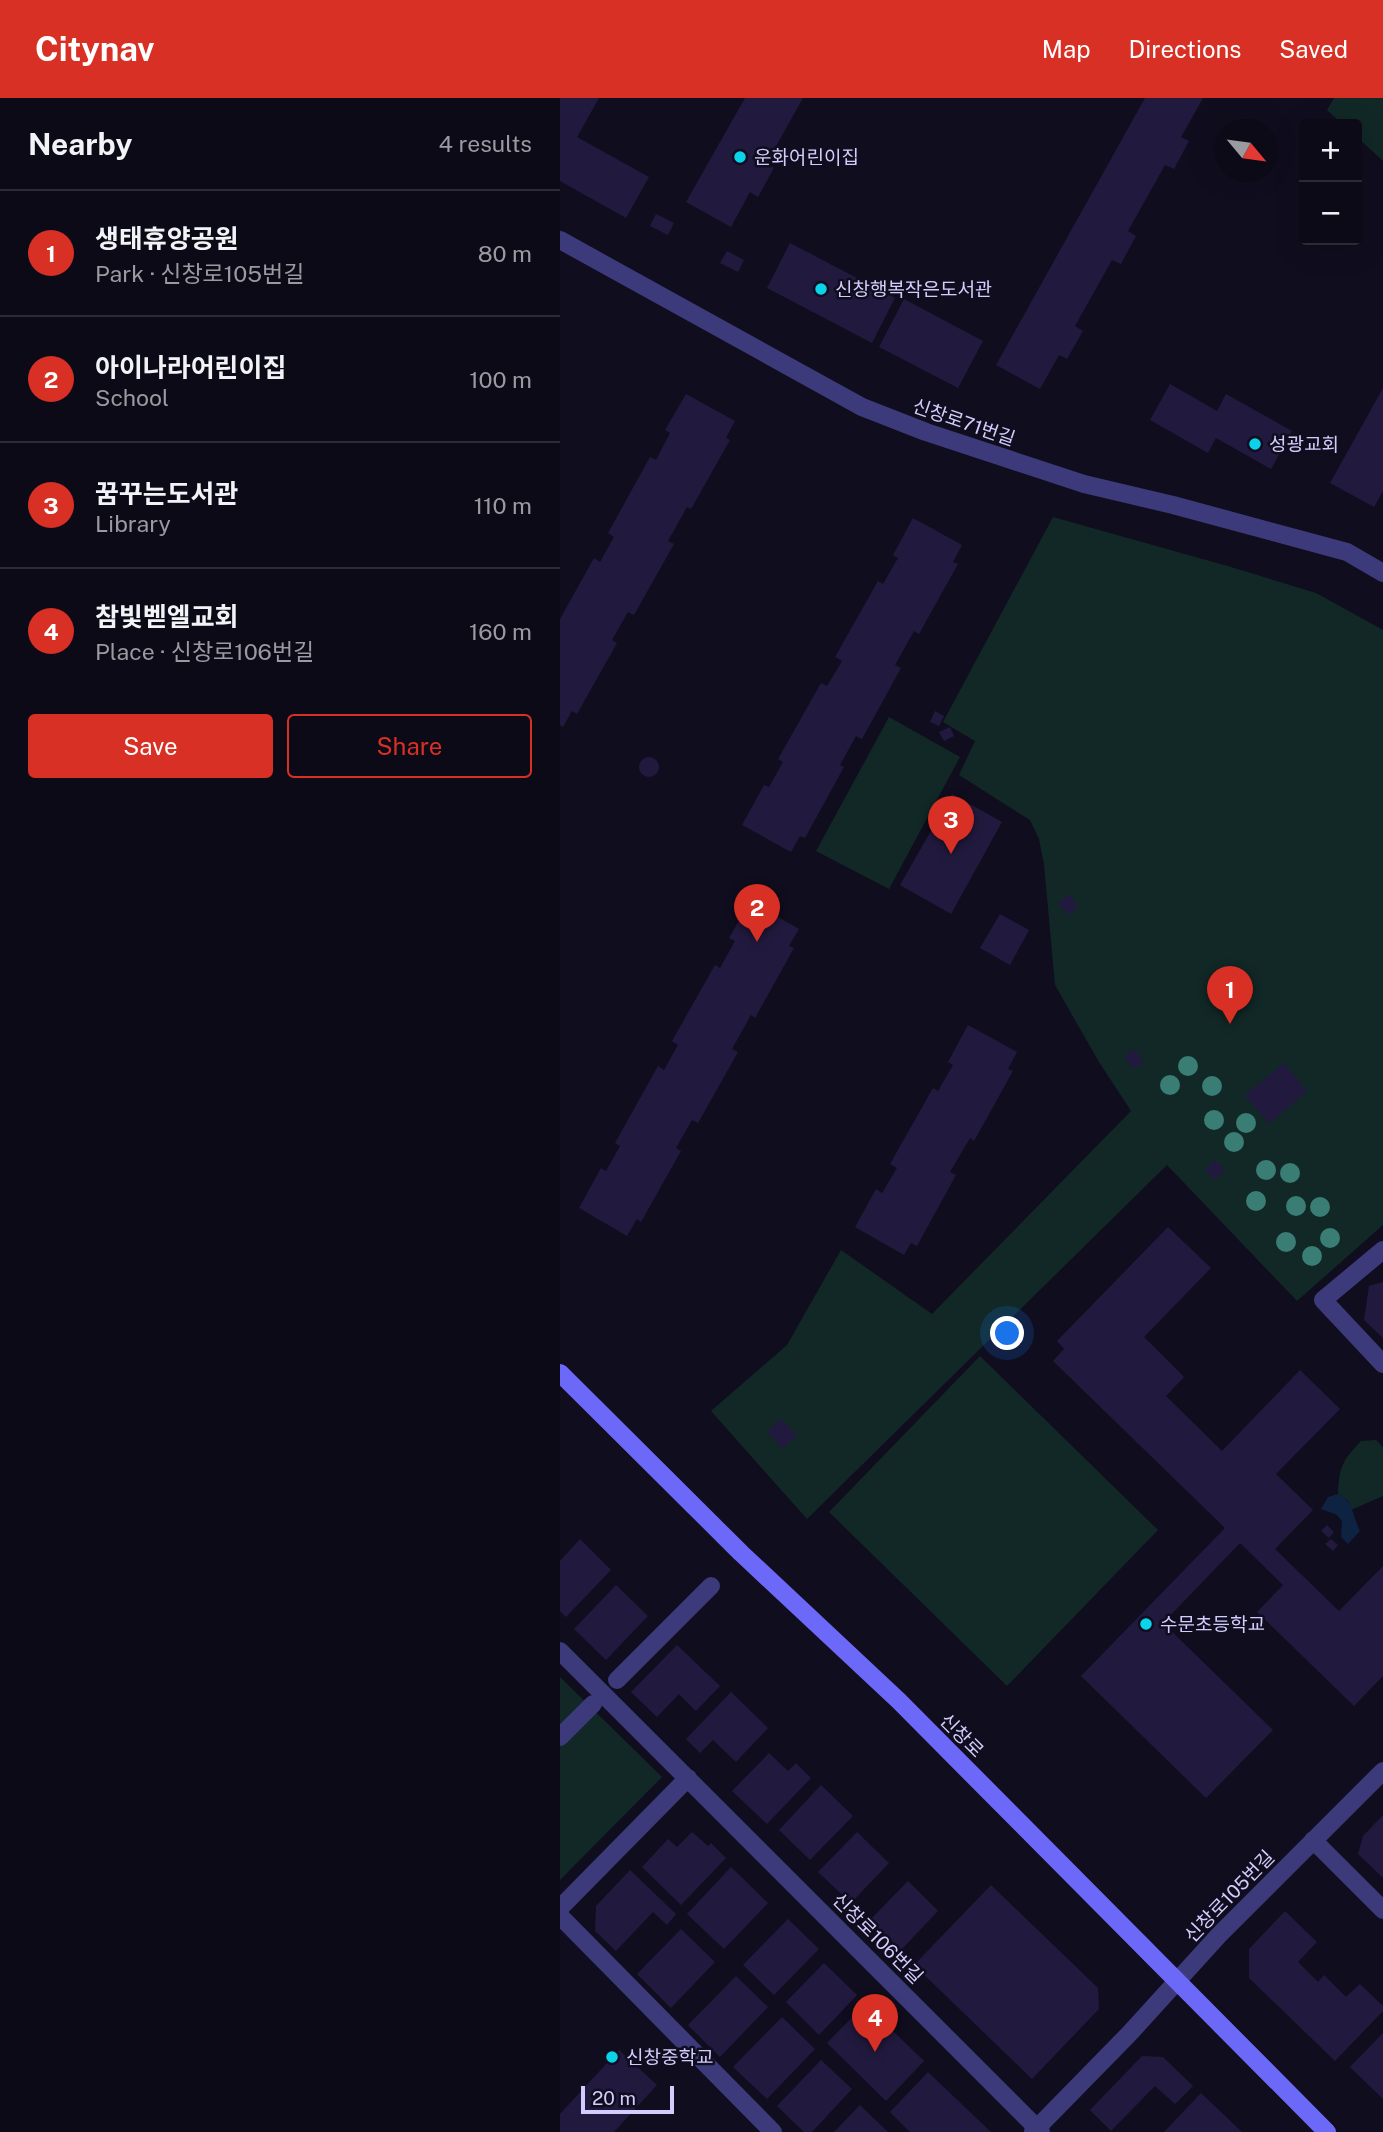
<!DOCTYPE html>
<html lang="en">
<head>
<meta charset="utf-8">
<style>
	body { margin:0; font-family:"Public Sans","Noto Sans KR",sans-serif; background:#1a1823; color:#f1f3f6 }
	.controls { position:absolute; right:21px; top:21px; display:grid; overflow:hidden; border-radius:7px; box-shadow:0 7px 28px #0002 }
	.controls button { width:63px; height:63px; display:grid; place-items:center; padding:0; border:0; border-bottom:2px solid #2c2b35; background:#0c0a16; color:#f1f3f6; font:35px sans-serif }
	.compass { position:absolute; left:655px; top:21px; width:63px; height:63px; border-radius:50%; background:#0c0a16; box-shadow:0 7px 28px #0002; rotate:119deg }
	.scale { position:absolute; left:21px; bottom:18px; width:93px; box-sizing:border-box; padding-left:7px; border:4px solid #d2cdfd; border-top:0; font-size:19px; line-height:24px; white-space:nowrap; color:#d2cdfd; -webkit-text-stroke:5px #100d1e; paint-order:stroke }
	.you { position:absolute; left:448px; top:1236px; width:24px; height:24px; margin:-18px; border:5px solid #fff; border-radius:50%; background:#1a73e8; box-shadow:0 0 0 10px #1a73e833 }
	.badge { display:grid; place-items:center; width:46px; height:46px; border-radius:50%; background:#d93025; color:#fff; font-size:23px; font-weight:700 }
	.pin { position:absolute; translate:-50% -58px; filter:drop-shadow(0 2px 4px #0008) }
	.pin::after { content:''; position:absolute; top:37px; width:24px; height:21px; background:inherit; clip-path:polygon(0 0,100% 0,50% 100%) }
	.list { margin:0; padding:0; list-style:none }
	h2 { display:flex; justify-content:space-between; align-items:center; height:91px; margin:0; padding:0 28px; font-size:30px }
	h2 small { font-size:23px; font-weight:400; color:#9a9aa1 }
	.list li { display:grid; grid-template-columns:46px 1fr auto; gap:21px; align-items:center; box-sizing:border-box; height:126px; padding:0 28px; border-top:2px solid #2c2b35 }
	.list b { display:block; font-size:26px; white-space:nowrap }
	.list p { margin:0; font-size:23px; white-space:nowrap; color:#9a9aa1 }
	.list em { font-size:23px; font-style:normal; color:#9a9aa1 }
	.actions { display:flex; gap:14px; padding:21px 28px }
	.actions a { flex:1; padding:16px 0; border:2px solid #d93025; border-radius:7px; text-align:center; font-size:24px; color:#d93025 }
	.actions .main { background:#d93025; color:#fff }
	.map { position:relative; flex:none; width:823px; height:2034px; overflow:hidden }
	header { display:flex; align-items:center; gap:42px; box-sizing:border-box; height:98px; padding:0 35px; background:#d93025; color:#fff }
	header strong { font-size:33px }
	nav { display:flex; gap:38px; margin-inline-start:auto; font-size:24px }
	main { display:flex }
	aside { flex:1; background:#0c0a16 }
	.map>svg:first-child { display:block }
	.green { fill:#112827 }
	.water { fill:#0e2241 }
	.building { fill:#221a3e }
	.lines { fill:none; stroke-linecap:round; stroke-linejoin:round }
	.pedestrian { stroke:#3d3a7b; stroke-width:18 }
	.minor { stroke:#3d3a7b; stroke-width:18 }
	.tertiary { stroke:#3d3a7b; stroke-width:18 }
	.secondary { stroke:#6d69f8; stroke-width:18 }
	.tree { fill:#3a7d74 }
	.poi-dot { fill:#0bd3ea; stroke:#100d1e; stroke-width:2.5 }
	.labels { text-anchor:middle; stroke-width:5; stroke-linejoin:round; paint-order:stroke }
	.poi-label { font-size:19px; fill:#d2cdfd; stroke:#100d1e; text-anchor:start }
	.street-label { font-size:19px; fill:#d2cdfd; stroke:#100d1e }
</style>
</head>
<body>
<header>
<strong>Citynav</strong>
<nav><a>Map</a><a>Directions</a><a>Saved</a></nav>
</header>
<main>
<aside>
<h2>Nearby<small>4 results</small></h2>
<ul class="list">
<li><span class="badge">1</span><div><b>생태휴양공원</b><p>Park · 신창로105번길</p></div><em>80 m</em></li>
<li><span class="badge">2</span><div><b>아이나라어린이집</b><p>School</p></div><em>100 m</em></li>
<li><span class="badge">3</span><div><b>꿈꾸는도서관</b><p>Library</p></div><em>110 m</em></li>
<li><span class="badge">4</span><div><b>참빛벧엘교회</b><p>Place · 신창로106번길</p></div><em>160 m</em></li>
</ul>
<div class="actions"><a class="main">Save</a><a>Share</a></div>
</aside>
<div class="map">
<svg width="823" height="2034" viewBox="0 0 823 2034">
	<rect width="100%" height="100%" fill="#100d1e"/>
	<path class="green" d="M774 0H823V63L797 39V26H782L767 12Z
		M493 419 671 469 756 495 823 532V1127L737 1203 607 1067 247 1421 151 1313 227 1247 281 1152 372 1216 571 1013 539 964 495 887 484 766 479 741 470 722 399 677 415 643 383 624Z
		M329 619 400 659 329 791 256 753Z
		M420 1258 598 1432 447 1588 269 1414Z
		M816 1342 823 1349V1398L791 1412C790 1403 786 1400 778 1396 779 1369 782 1363 801 1343Z
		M0 1579 102 1679 0 1782Z"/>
	<path class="water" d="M778 1396C793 1402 793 1419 800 1433L788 1446 781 1439 782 1423 777 1417 761 1411 768 1399Z"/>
	<path class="building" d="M0 0H39L17 39 89 79 66 120 0 83Z
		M185 0H243L206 66 214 70 198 99 190 94 171 129 126 104Z
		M585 0H643L621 39 629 43 614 71 605 67 568 133 576 138 561 166 552 162 515 228 523 233 507 261 499 257 480 291 436 267Z
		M96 116 114 125 108 137 90 128Z
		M230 145 335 200 312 245 207 190Z
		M167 153 184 162 178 174 160 165Z
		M344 201 423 243 398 290 319 249Z
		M610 286 657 313 666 296 732 333 711 371 656 340 648 355 590 322Z
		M823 290V393L814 409 770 385Z
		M126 296 175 323 166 340 170 342 131 411 127 409 108 443 114 446 74 517 68 514 52 542 57 545 17 616 12 613 3 629 0 627V521L34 460 40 464 54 439 48 435 90 359 96 362 110 335 105 332Z
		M353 420 402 447 393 464 398 466 359 536 354 533 335 567 341 570 302 641 296 638 280 667 284 669 245 740 240 738 231 754 182 727 204 687 209 689 223 664 218 661 261 585 267 588 282 563 275 559 318 483 323 486 338 460 333 457Z
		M375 613 384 618 379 628 370 624Z
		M390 629 394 638 384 643 379 634Z
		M79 669a10 10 0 1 1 20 0a10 10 0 1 1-20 0Z
		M392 696 442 724 391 816 340 787Z
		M509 796 518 808 508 817 498 805Z
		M190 803 239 831 229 848 234 850 195 920 191 917 172 951 178 954 138 1025 132 1022 116 1050 121 1053 81 1124 77 1121 67 1138 19 1110 41 1070 46 1073 60 1048 55 1045 98 968 104 972 118 947 112 943 155 867 160 870 175 843 169 840Z
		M440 816 469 832 450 867 420 850Z
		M408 927 457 954 448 971 453 973 414 1043 410 1040 390 1074 396 1077 357 1148 351 1145 344 1157 295 1129 316 1091 322 1095 337 1070 330 1066 373 990 378 993 393 967 388 964Z
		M574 951 584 964 574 971 564 959Z
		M724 965 747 993 709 1026 685 997Z
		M654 1062 665 1071 655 1082 645 1072Z
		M608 1129 651 1170 584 1239 624 1279 606 1298 662 1353 740 1272 780 1311 716 1376 753 1412 715 1451 779 1513 823 1468V1578L794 1608 697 1514 723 1487 680 1445 603 1525 713 1632 646 1700 521 1578 665 1430 493 1263 504 1251 497 1243Z
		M823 1184V1240L804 1222 809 1188Z
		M221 1321 237 1337 223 1351 207 1334Z
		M767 1427 774 1434 769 1440 761 1433Z
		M20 1441 51 1472 6 1519 0 1513V1463Z
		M771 1441 778 1447 773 1453 765 1446Z
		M56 1487 88 1518 46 1562 14 1531Z
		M117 1547 160 1588 136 1613 119 1596 97 1619 71 1594Z
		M171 1594 208 1630 176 1664 153 1642 140 1655 126 1641Z
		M209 1655 228 1673 236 1665 251 1680 207 1726 172 1693Z
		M261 1687 293 1718 250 1762 219 1732Z
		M823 1717V1778L822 1779 798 1756 803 1738Z
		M132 1734 148 1748 151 1745 166 1760 121 1807 82 1769 108 1741 117 1749Z
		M297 1734 329 1765 291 1805 258 1774Z
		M171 1769 208 1805 164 1851 127 1816Z
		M70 1772 116 1816 107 1827 93 1814 56 1853 35 1833 36 1808Z
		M348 1783 378 1813 341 1852 310 1822Z
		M431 1787 538 1890 539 1911 472 1981 354 1867Z
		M725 1813 757 1844 738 1864 758 1884 764 1877 786 1899 800 1886 823 1908V1913L775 1963 689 1880V1851Z
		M228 1821 259 1851 214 1897 183 1867Z
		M121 1831 155 1864 111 1910 77 1876Z
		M264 1865 297 1897 259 1937 226 1904Z
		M176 1878 208 1909 160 1959 128 1927Z
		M305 1906 364 1963 326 2003 267 1945Z
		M222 1919 255 1951 207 2001 173 1969Z
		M823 1935V2001L790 1969Z
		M59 1952 97 1987 54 2034H0V2016Z
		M582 1958 603 1959 633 1988 615 2006 595 1988 551 2033 530 2012Z
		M261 1962 292 1991 252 2034H244L217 2008Z
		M368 1974 431 2034H350L330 2014Z
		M641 1995 682 2034H604Z
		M300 2007 328 2034H274Z"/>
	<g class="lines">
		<path class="pedestrian" d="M57 1582 151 1488
			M0 1639 33 1606"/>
		<path class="minor" d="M823 1152 763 1202 823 1266
			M0 1553 481 2034
			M753 1742 823 1812
			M0 1810 128 1680
			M0 1818 213 2034
			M473 2034 569 1936 659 1837 823 1673"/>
		<path class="tertiary" d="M0 142 302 309 366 334 524 386 613 407 787 454 823 475"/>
		<path class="secondary" d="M0 1275 181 1455 339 1603 767 2034"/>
	</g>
	<g class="tree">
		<circle cx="628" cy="968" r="10"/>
		<circle cx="610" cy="987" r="10"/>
		<circle cx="652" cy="988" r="10"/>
		<circle cx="654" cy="1022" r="10"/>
		<circle cx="686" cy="1025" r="10"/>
		<circle cx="674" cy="1044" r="10"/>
		<circle cx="706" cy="1072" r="10"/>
		<circle cx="730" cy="1075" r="10"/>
		<circle cx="696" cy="1103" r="10"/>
		<circle cx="736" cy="1108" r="10"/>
		<circle cx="760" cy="1109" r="10"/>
		<circle cx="770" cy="1140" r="10"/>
		<circle cx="726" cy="1144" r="10"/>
		<circle cx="752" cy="1158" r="10"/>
	</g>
	<g class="poi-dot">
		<circle cx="180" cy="59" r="7"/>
		<circle cx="261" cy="191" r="7"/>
		<circle cx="695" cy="346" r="7"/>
		<circle cx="586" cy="1526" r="7"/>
		<circle cx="52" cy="1959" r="7"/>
	</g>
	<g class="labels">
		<g class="poi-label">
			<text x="194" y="66">운화어린이집</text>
			<text x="275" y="198">신창행복작은도서관</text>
			<text x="709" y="353">성광교회</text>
			<text x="600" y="1533">수문초등학교</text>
			<text x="66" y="1966">신창중학교</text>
		</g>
		<g class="street-label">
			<text transform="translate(404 324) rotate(19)" y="7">신창로71번길</text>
			<text transform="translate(402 1637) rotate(45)" y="7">신창로</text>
			<text transform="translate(669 1798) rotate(-46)" y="7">신창로105번길</text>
			<text transform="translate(318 1840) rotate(45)" y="7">신창로106번길</text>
		</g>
	</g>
</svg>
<div class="controls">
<button>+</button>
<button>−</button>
</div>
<svg class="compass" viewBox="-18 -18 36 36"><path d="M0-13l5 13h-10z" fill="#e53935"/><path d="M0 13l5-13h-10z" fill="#9a9aa1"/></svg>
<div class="scale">20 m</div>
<div class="you"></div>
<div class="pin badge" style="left:670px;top:926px">1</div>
<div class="pin badge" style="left:197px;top:844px">2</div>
<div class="pin badge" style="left:391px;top:756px">3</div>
<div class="pin badge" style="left:315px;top:1954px">4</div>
</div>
</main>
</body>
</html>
